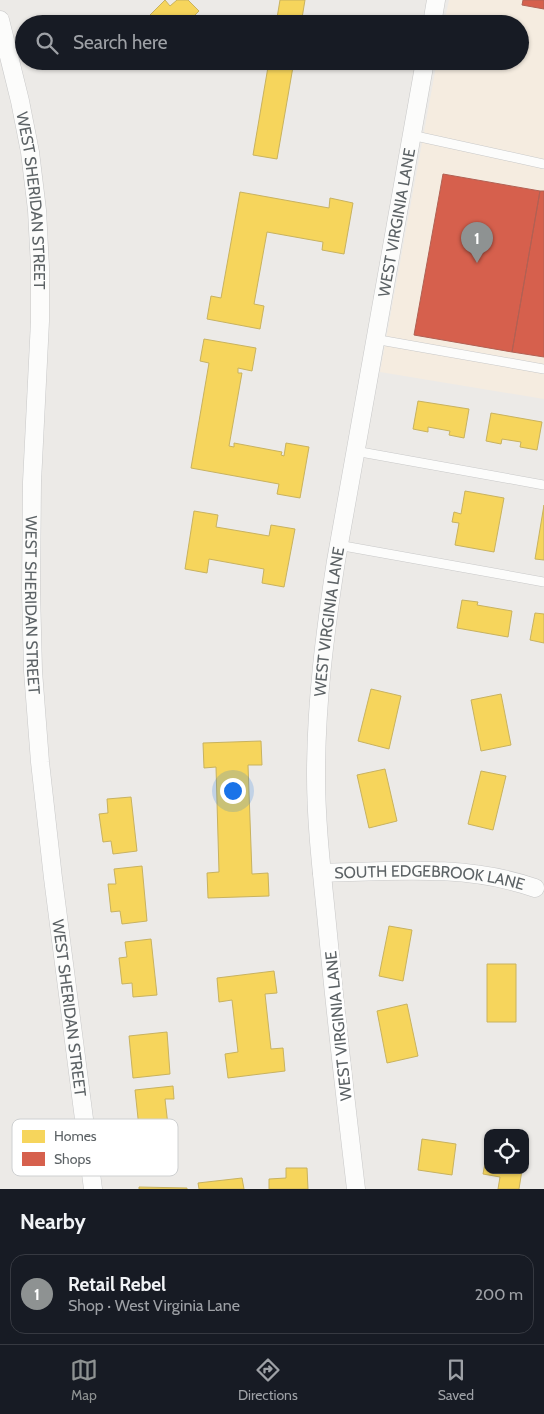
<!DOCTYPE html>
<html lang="en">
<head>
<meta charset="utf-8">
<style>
	body { margin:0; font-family:Cabin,sans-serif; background:#20242c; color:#f1f3f6 }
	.controls { position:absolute; right:15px; bottom:15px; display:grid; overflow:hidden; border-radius:10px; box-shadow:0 1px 4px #0004 }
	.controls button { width:45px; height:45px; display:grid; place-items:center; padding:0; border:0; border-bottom:1px solid #363941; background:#171b24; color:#f1f3f6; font:25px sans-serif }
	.you { position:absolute; left:232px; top:790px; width:18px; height:18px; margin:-12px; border:4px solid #fff; border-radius:50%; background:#1a73e8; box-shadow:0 0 0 8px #1a73e833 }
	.badge { display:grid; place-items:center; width:32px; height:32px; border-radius:50%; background:#8e9292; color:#fff; font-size:16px; font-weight:700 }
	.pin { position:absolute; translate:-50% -41px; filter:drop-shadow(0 1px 2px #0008) }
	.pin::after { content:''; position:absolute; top:26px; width:18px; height:15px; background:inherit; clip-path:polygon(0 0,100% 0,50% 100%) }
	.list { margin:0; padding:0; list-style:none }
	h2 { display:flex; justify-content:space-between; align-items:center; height:65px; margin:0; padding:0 20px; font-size:21px }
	h2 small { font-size:16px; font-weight:400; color:#9ea1a6 }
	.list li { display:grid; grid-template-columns:32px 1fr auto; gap:15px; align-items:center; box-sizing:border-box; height:80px; margin:0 10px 10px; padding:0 10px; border:1px solid #363941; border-radius:15px }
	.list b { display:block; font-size:19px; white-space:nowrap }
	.list p { margin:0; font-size:16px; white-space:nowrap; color:#9ea1a6 }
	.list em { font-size:16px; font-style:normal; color:#9ea1a6 }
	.icon { flex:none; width:28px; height:28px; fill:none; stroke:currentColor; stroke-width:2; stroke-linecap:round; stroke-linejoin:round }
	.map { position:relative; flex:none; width:544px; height:1189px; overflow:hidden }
	.search { position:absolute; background:#171b24; box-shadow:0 1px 4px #0004; left:15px; right:15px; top:15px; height:55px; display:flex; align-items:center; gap:12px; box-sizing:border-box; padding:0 18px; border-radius:28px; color:#9ea1a6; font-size:19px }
	.sheet { height:155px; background:#171b24 }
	nav { display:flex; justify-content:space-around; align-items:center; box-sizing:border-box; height:70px; border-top:1px solid #363941; background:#171b24; font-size:14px; color:#9ea1a6 }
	nav a { display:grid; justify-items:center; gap:2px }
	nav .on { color:#8e9292 }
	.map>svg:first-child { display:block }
	.commercial { fill:#f5ece0 }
	.homes { fill:#f6d55c; stroke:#c8b25f }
	.shops { fill:#d6604d; stroke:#b16154 }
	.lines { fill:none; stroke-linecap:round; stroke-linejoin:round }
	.lane-casing { stroke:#c8c8c8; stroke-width:10 }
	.street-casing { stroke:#c8c8c8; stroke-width:19 }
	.lane { stroke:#fcfcfb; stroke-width:9 }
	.street { stroke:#fcfcfb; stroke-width:18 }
	.labels { text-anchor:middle; stroke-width:5; stroke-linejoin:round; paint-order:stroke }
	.street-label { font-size:16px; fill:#5c6265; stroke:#fff }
	.key { fill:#fff; stroke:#ced0d1; stroke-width:1 }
	.key-label { font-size:14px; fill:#5c6265 }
</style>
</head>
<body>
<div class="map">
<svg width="544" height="1189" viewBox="0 0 544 1189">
	<rect width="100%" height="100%" fill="#eceae7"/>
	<path class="commercial" d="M449 0H544V399L380 372 437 61H520V24H444Z"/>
	<path class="homes" d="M165 0 170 6 177 0H188L199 11 186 24H152L147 18Z
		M280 0H305L301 24H276Z
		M79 61H114L113 67Z
		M269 61H294L277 159 253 155Z
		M240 192 329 208 330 198 353 203 344 254 322 250 323 242 267 232 254 304 264 306 260 329 207 319 211 296 221 298Z
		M204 339 256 348 252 371 238 368V373H242L229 446 234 447V443L282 452 281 455 284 456 286 443 309 447 300 498 277 494 279 484 191 468 209 363 200 361Z
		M418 401 469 409 464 438 449 435 450 431 428 427V432L413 429Z
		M491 413 542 422 537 450 520 447 521 442 502 439 501 444 486 441Z
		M465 491 504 498 494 552 455 545 459 523 452 522 454 512 461 514Z
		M544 505V560L535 559Z
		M194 511 218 515 216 527 269 536 271 525 295 529 284 587 262 583 264 569 209 559 207 573 185 569Z
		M462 600 478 602 477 605 512 611 508 637 457 628Z
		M535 613 544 614V643L530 640Z
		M371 689 401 696 389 749 358 741Z
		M501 694 511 745 481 751 471 700Z
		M261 741 262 765H248L252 874 268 873 269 896 208 898 207 873 219 872 216 767 204 768 203 743Z
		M385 769 397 821 369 828 357 775Z
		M481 771 506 776 493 830 468 824Z
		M131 797 137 851 113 854 111 841 103 842 99 814 108 813 107 799Z
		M142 866 147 921 122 924 120 911 111 912 108 884H116L114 869Z
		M389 926 412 930 403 981 379 976Z
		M151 939 157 995 133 997 132 983 122 984 119 958 127 957 125 942Z
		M487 964H516V1022H487Z
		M274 971 277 993 265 994 271 1049 283 1048 285 1071 228 1078 225 1054 238 1052 232 1000 219 1002 217 978Z
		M407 1004 418 1056 387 1063 377 1011Z
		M167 1032 170 1074 133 1078 129 1036Z
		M173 1086 174 1099H165L169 1134 140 1137 135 1090Z
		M422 1139 456 1144 452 1175 418 1170Z
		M488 1147V1170H522L519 1189H498L500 1177 483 1174Z
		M286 1168H307L308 1189H269V1179L286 1178Z
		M242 1178 244 1189H199L198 1183Z
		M139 1187 187 1188V1189H139Z"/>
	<path class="shops" d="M523 0H544V9L522 5Z
		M443 174 540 191 512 352 414 335Z
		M540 191H544V357L512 352Z"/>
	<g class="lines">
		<g class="lane-casing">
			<path id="lane" d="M411 135 544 164
				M374 339 544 369
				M355 451 544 485
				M338 545 544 582"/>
		</g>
		<g class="street-casing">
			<g id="street">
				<path id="s1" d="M0 20 20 101 30 152 37 210 40 267V321L32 482 31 591 33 671 40 762 53 878 93 1189"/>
				<path d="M432 24 436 0"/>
				<path id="s2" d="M322 873C393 871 467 864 535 888"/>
				<path id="s3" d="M356 1189C346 1104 336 1019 328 934 323 881 316 828 316 775 316 703 325 632 336 561L425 61"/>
			</g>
		</g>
		<use href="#lane" class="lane"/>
		<use href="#street" class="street"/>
	</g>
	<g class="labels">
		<g class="street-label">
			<text dy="6" stroke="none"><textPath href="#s1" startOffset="184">WEST SHERIDAN STREET</textPath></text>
			<text dy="6" stroke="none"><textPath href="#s3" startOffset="975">WEST VIRGINIA LANE</textPath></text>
			<text dy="6" stroke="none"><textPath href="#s1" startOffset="589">WEST SHERIDAN STREET</textPath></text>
			<text dy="6" stroke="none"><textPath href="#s3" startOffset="570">WEST VIRGINIA LANE</textPath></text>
			<text dy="6" stroke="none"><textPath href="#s2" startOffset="108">SOUTH EDGEBROOK LANE</textPath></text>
			<text dy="6" stroke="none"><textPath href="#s1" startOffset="994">WEST SHERIDAN STREET</textPath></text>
			<text transform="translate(338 1026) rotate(-96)" y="6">WEST VIRGINIA LANE</text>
		</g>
	</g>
	<rect x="12" y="1119" width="166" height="57" rx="8" class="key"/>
	<rect x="22" y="1130" width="23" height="13" fill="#f6d55c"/>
	<rect x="22" y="1152" width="23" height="14" fill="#d6604d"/>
	<g class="key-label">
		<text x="54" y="1141">Homes</text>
		<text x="54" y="1164">Shops</text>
	</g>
</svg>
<div class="controls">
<button><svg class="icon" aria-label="locate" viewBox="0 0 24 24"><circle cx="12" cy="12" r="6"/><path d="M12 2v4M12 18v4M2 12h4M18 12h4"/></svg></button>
</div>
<div class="you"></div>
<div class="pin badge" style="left:477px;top:263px">1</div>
<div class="search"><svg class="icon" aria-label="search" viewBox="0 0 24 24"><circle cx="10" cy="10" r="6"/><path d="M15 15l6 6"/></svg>Search here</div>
</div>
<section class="sheet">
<h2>Nearby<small></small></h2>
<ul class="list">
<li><span class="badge">1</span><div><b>Retail Rebel</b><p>Shop · West Virginia Lane</p></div><em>200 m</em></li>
</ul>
</section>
<nav>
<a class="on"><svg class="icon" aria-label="map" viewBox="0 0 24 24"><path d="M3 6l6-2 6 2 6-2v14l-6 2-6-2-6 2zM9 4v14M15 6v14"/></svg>Map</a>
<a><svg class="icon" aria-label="directions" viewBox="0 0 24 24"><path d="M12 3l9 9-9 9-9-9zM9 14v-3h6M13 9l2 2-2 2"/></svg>Directions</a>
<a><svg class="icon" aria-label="saved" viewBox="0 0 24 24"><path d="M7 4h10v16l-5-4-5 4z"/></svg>Saved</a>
</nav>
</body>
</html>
